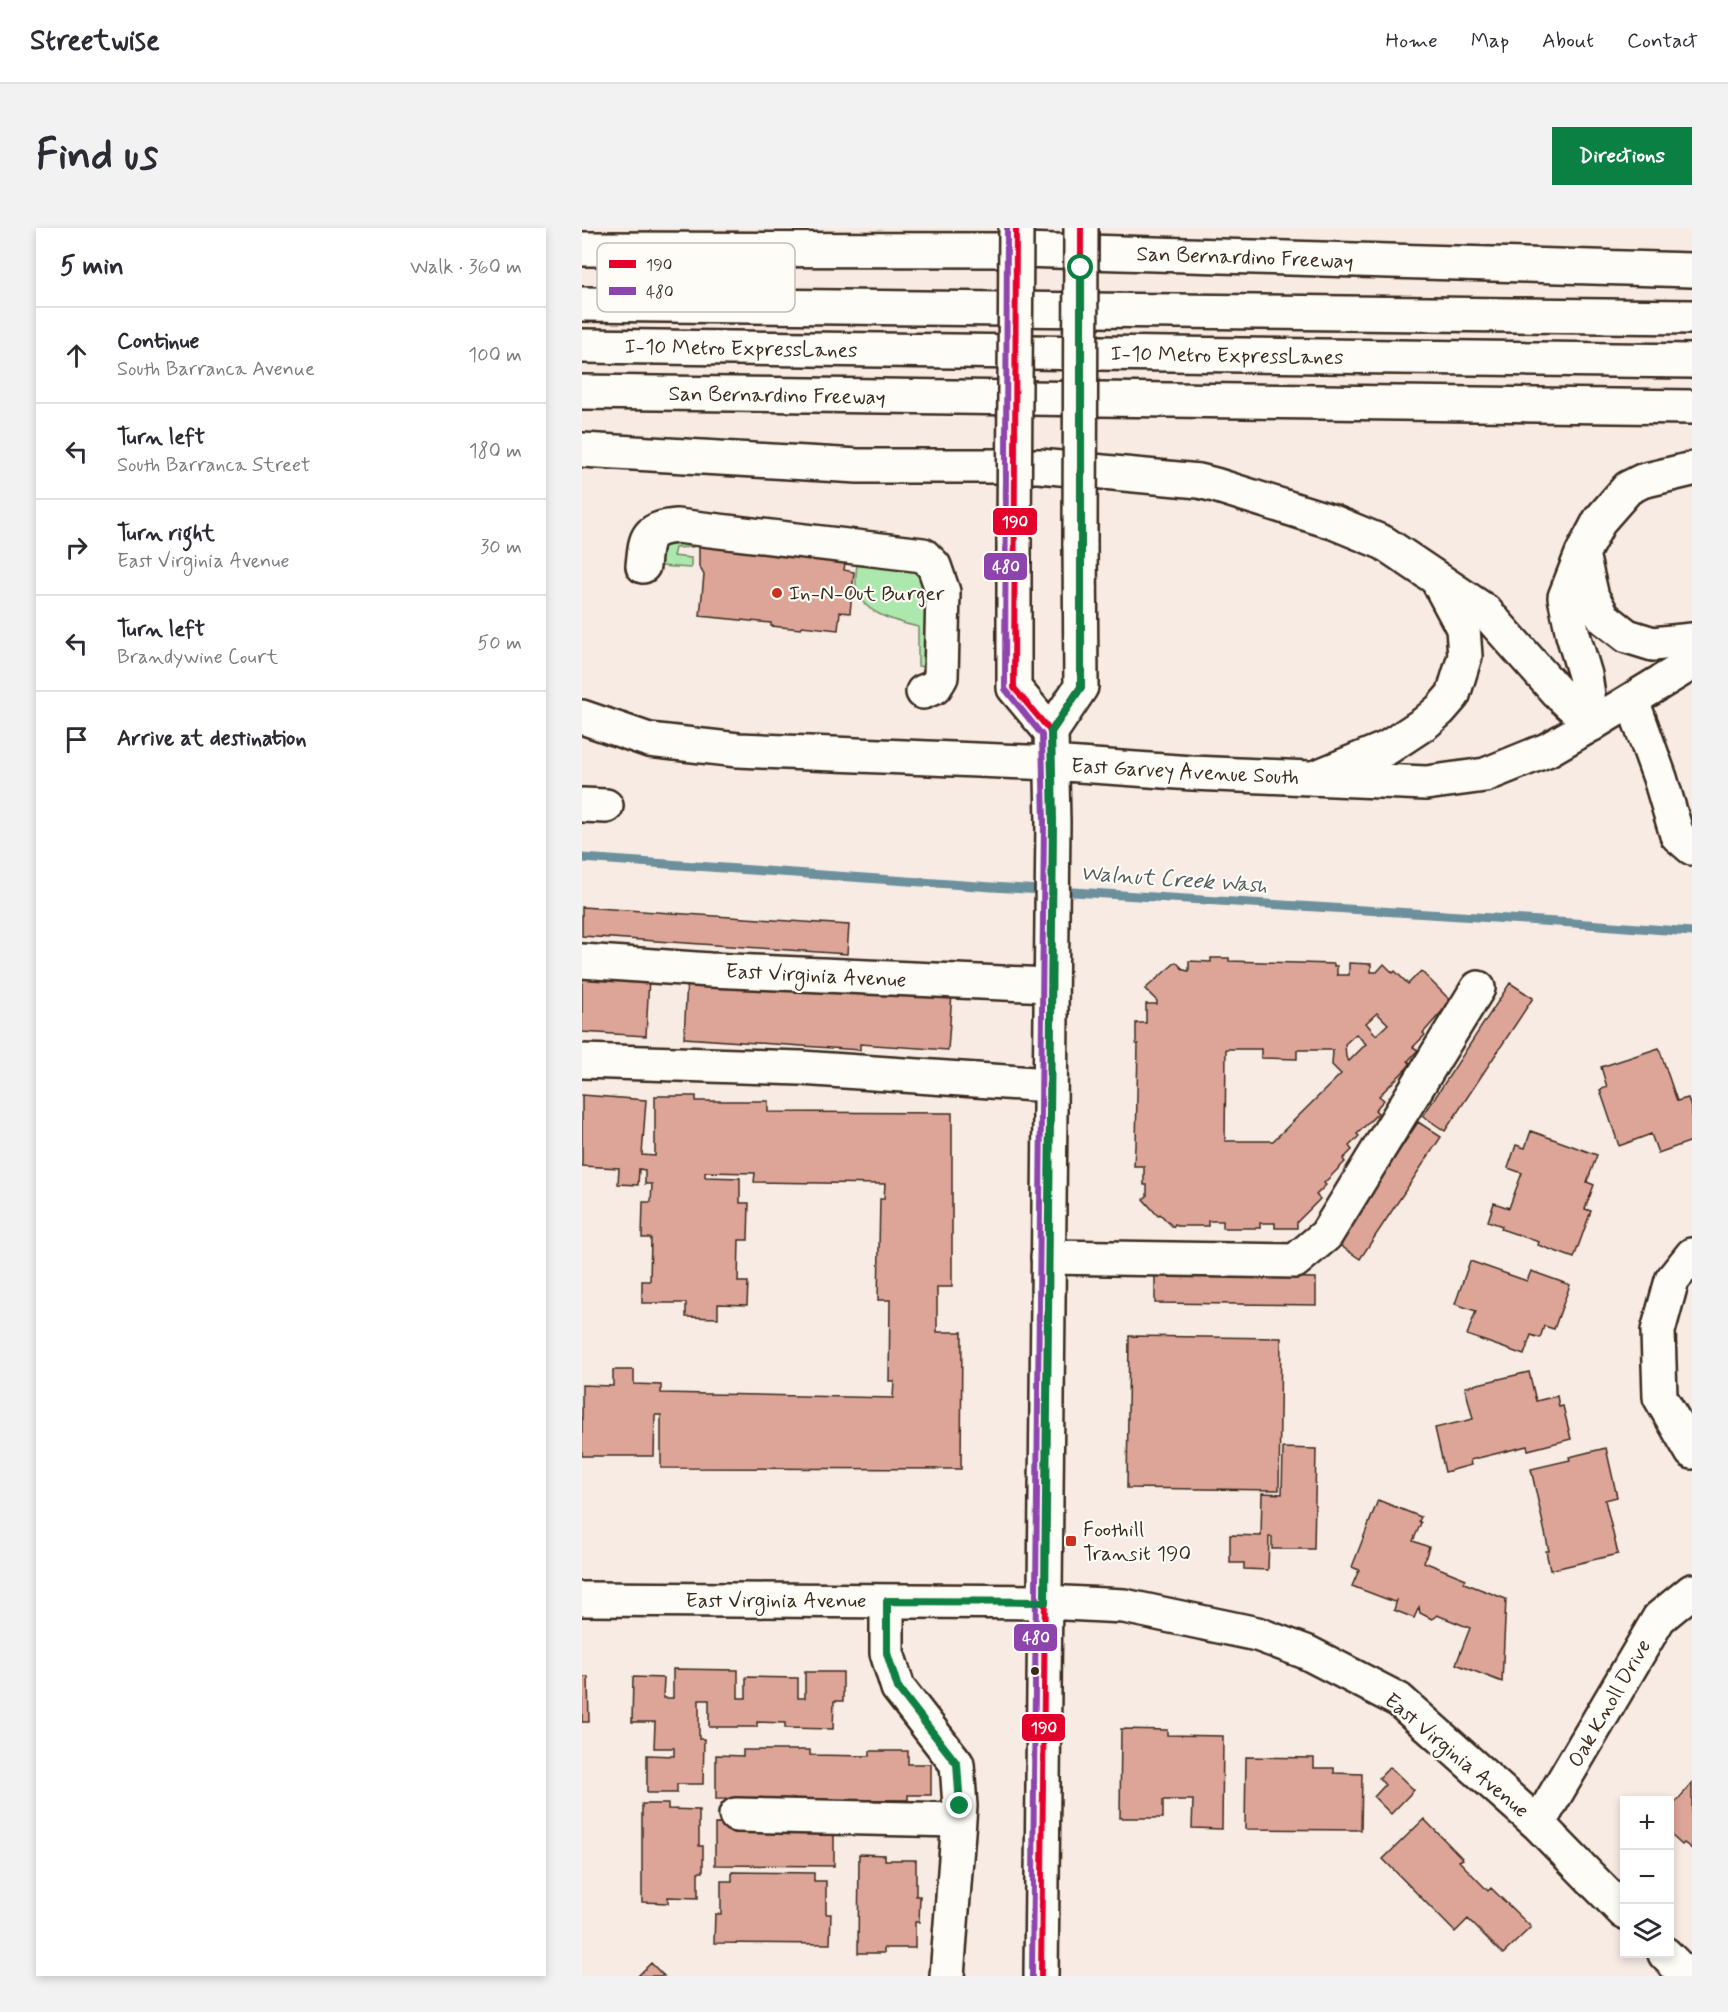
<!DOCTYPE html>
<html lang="en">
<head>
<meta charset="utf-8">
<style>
	body { margin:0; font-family:Mynerve,sans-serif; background:#f2f2f3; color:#2b2b33 }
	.controls { position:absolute; right:18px; bottom:18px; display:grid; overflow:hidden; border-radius:0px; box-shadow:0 3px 9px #0003 }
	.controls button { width:54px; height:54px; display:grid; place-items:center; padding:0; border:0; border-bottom:2px solid #e1e1e2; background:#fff; color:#2b2b33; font:30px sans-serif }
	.stop { position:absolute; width:18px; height:18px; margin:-14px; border:4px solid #0b8043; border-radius:50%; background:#fff }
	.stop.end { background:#0b8043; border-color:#fff; box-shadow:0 2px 6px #0008 }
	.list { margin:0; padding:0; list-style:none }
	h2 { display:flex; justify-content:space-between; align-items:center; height:78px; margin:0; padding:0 24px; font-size:26px }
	h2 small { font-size:20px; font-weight:400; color:#7c7c81 }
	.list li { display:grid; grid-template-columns:39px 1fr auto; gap:18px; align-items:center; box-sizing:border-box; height:96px; padding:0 24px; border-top:2px solid #e1e1e2 }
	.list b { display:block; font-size:22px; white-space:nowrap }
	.list p { margin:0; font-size:20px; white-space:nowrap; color:#7c7c81 }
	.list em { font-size:20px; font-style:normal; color:#7c7c81 }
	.icon { flex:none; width:33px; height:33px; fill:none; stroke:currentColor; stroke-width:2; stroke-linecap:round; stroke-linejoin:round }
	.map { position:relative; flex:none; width:1110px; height:1748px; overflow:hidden; border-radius:0px }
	header { display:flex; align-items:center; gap:36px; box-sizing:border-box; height:84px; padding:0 30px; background:#fff; border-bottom:2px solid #e1e1e2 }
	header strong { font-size:28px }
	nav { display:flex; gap:33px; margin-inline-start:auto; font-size:21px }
	.intro { display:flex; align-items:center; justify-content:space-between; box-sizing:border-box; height:144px; padding:0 36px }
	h1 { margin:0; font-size:42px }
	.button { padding:15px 27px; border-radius:0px; background:#0b8043; color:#fff; font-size:21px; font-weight:700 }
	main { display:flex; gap:36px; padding:0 36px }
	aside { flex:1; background:#fff; border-radius:0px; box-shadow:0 3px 9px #0003 }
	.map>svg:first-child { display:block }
	.green { fill:#ace8ad; stroke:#748966; stroke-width:1.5 }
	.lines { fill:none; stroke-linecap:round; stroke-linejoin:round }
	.stream { stroke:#6d909d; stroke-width:9 }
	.building { fill:#dda597; stroke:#3b2a1e; stroke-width:1.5; fill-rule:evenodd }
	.minor-casing { stroke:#3b2a1e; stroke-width:38 }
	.major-casing { stroke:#3b2a1e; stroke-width:38 }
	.highway-casing { stroke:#3b2a1e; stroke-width:38 }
	.minor { stroke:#fdfcf7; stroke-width:33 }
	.major { stroke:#fdfcf7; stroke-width:33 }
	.highway { stroke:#fdfcf7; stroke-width:33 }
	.major-bridge-casing { stroke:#3b2a1e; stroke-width:38; stroke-linecap:butt }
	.major-bridge { stroke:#fdfcf7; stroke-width:33 }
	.bus-1-casing { stroke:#fdfcf7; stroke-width:10 }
	.bus-2-casing { stroke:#fdfcf7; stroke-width:10 }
	.bus-1 { stroke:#e4002b; stroke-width:6 }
	.bus-2 { stroke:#8e44ad; stroke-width:6 }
	.route { stroke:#0b8043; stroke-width:8 }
	.poi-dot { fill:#c8321e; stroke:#fdfcf7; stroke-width:2 }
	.bus-dot { fill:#3b2a1e; stroke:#fdfcf7; stroke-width:2 }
	.labels { text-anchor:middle; stroke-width:4.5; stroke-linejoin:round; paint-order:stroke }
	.street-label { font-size:21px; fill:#3b2a1e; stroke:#fdfcf7 }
	.poi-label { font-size:21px; fill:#3b2a1e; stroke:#fdfcf7; text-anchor:start }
	.water-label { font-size:22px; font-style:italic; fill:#545d5d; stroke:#fdfcf7 }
	.key { fill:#fdfcf7; stroke:#c3bdb6; stroke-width:1.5 }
	.key-label { font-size:16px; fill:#3b2a1e }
	.line-badge { stroke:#fdfcf7; stroke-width:2 }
	.badge-label { font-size:16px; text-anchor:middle; font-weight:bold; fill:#fff }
</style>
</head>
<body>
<header>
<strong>Streetwise</strong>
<nav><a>Home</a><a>Map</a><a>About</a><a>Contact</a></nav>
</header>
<div class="intro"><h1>Find us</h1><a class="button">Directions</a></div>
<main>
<aside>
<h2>5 min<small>Walk · 360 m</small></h2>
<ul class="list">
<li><svg class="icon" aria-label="ahead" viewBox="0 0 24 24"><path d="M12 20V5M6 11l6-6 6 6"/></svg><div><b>Continue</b><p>South Barranca Avenue</p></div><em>100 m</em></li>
<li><svg class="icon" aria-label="left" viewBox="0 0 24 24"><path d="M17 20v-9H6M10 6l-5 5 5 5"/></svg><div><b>Turn left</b><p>South Barranca Street</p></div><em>180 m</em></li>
<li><svg class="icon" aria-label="right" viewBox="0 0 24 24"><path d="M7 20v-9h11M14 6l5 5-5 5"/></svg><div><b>Turn right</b><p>East Virginia Avenue</p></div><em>30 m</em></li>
<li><svg class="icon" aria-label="left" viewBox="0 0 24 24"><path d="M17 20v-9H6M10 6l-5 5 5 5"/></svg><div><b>Turn left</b><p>Brandywine Court</p></div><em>50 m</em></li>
<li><svg class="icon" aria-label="arrive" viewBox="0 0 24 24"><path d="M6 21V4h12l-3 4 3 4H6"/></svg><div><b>Arrive at destination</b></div></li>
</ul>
</aside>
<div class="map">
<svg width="1110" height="1748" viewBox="0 0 1110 1748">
	<rect width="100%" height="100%" fill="#f7ebe4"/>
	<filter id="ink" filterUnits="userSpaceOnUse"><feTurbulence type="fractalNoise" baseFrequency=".0167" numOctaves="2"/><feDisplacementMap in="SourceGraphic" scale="12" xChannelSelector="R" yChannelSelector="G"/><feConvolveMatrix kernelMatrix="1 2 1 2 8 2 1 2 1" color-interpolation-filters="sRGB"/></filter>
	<g filter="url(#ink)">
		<path class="green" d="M113 309 111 319 93 320 91 328 109 330V340L78 338 75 331 81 312Z
			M276 329 327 338 341 347 346 362 344 439 336 438V399C315 394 275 384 274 357 273 348 275 338 276 329Z"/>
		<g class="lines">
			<path class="stream" d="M0 630 410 659 991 695 1110 704"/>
		</g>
		<path class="building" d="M117 315 265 321 262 342 272 344 268 385 258 384 256 402 220 398 219 401 189 398V395L118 388 122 347 117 338Z
			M0 679 267 697 265 726 0 708Z
			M629 730H647V733L752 736V738H755V747H767V735L789 736V744H795L802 736 811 745 813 743 826 756 839 743 869 773 841 805 843 807 831 819 836 822 826 833 829 836 797 868 802 872 793 882 796 885 775 906 777 908 767 918 770 922 761 931 763 934 742 955 744 957 734 967 738 971 715 994V1000H693V995H678V1000H641V993H626V998H595L593 996 591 999 578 986 576 988 561 971 565 968V957H562V938H552L553 918H554L556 816H554V795H564V776H575V773L563 761 594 734 602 742 607 743V733L629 734ZM795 785 806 796 794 807 784 795ZM774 806 784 816 767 833 764 829 763 816ZM644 821H679V830L715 831V822H751L750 837 759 846 691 913H643Z
			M0 745 67 749 64 808 0 804Z
			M105 752 370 765 366 822 278 816V822L102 810Z
			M928 755 951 770 863 903 841 888Z
			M1077 820 1095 873 1106 870 1110 882V913L1076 925 1069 906 1037 918 1018 862 1025 859 1019 839Z
			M0 867 64 872 60 927 73 928V868H114V873H186V884L370 885V1059H355V1104H380L379 1241 79 1240V1187H73L72 1228H0V1157L31 1158V1142H52V1156L79 1157V1165L311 1170 312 1153H307L308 1072H296L298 971H302L303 956 172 954 173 945 123 944V949L158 950V975H167L166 1012H157L156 1054H166L165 1077 136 1076V1090L104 1089V1075H60V1053H68L69 1010H60L61 974H69L70 956H63V942L57 941 56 957 36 956 37 940 0 938Z
			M836 894 859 909 778 1031 756 1016Z
			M949 903 1015 927 1005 954 1012 957 1003 981 1009 983 992 1030 956 1017 957 1014 919 1001 920 998 906 993 912 975 927 980 940 945 926 940 934 917 943 920Z
			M888 1033 945 1053 949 1043 988 1057 972 1101 962 1098 958 1110 949 1107 942 1127 885 1107 894 1083 873 1076Z
			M573 1048 734 1050V1077L573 1075Z
			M547 1108 699 1110 697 1262 545 1260Z
			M947 1144 954 1173 975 1168 977 1179 981 1178 989 1211 946 1222 945 1218 888 1232 889 1237 863 1244 853 1200 891 1191 883 1159Z
			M701 1220 734 1221 732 1321H690V1309H687L686 1342 662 1341V1335H648V1307L679 1308 680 1265 700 1266Z
			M1024 1220 1035 1269 1023 1272 1036 1326 968 1342 964 1323H967L949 1241 988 1232 987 1229Z
			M796 1272 839 1289 837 1293 839 1295 831 1313 847 1319 842 1334 884 1351 882 1355 924 1371 920 1454 874 1436 888 1400 855 1387 850 1391 838 1385 837 1379 832 1390 812 1382 815 1372 812 1374 770 1358 777 1342 770 1339Z
			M91 1441 156 1442V1470H164V1449L216 1450V1470H223V1444H261V1473H252L251 1501 203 1500V1495L175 1494V1499H127V1472H117V1511H122L121 1556H95V1565H65V1527L92 1528V1520H72L73 1494H50L51 1449 82 1450 81 1470H91Z
			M0 1449H6L7 1494H0Z
			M539 1501 585 1502V1507L641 1508 640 1601 610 1600 611 1572H581V1590H538Z
			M161 1522H228V1527L288 1528V1523H326V1536H349V1567H326V1572L134 1571V1527L161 1528Z
			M664 1529 732 1530V1540H752V1545L780 1546 779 1602 663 1601Z
			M808 1539 832 1562 809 1586 792 1569 803 1557 797 1550Z
			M1110 1555V1621L1102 1615 1100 1617 1088 1606V1581Z
			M60 1576H86V1581L117 1582V1618H121V1644H116V1670L86 1669V1675L60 1674Z
			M842 1591 881 1631 877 1633 906 1663 909 1660 949 1699 921 1726 886 1691 873 1704 801 1631Z
			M133 1596 252 1597V1638L133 1637Z
			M277 1626 303 1627V1632H334V1668H338L337 1694H333V1720H302V1725H276Z
			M150 1644 232 1645V1653H244V1686H249L248 1716 132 1715 133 1686H139V1653H150Z
			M69 1735 82 1748H56Z"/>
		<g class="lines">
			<g class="minor-casing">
				<path id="minor" d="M61 338C64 309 63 301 95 298L341 327 352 338 361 364 359 449 353 459 341 464
					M1050 472 1078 550 1095 607 1110 620
					M0 489 67 512 156 522 469 535
					M1010 496 1110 435
					M0 577 24 578
					M0 733 128 742 468 757
					M0 833 219 840 467 857
					M1110 1027 1090 1052 1076 1103 1078 1169 1110 1224
					M466 1029 713 1033 744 1007 896 760
					M0 1371 463 1374 542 1378 675 1406 724 1424 817 1472 956 1596 1042 1684
					M305 1373V1425L316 1460 375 1536 378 1578 365 1748
					M154 1587 375 1592
					M956 1596 1077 1390 1110 1363
					M1083 1726 1105 1748"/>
			</g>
			<g class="major-casing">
				<path id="major" d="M432 311V460L469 504 471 594 459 1748
					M469 504 499 459 498 315
					M469 535 610 545 844 555 903 547 965 522 1010 496"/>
			</g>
			<g class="highway-casing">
				<path id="highway" d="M0 21 439 22 1110 42
					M0 76 1110 89
					M0 118 1110 133
					M0 164 1110 179
					M0 222 276 238H457L617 253 633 257 751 294 802 315 903 383 975 464 1010 496
					M1000 326 1010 369 1022 390 1045 408 1071 416 1110 412
					M1010 496 1003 447 991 407 983 369 1000 326 1018 292 1046 260 1060 253 1110 241
					M732 550 805 520 843 495 858 482 871 467 883 428 881 400 856 353"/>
			</g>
			<use href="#minor" class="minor"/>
			<use href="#major" class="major"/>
			<use href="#highway" class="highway"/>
			<g class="major-bridge-casing">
				<path id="major-bridge" d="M432 311 434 0
					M498 315 499 0"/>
			</g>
			<use href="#major-bridge" class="major-bridge"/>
			<g class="bus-1-casing">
				<path id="bus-1" d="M434 0 432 460 469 504 471 594 459 1748
					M469 504 499 459V0"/>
			</g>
			<g class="bus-2-casing">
				<path id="bus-2" d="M425 0 423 461 460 507 462 594 450 1748"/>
			</g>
			<use href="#bus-1" class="bus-1"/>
			<use href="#bus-2" class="bus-2"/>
		</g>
	</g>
	<g class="lines" filter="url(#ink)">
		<path class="route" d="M378 1578 375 1536 316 1460 305 1425V1373L463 1374 471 594 469 504 499 459V40"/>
	</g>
	<g class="poi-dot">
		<circle cx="195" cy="365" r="6"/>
		<rect x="483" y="1307" width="12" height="12" rx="3"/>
	</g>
	<circle class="bus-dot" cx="453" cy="1443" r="5"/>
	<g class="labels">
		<g class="street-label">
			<text transform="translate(663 29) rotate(2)" y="7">San Bernardino Freeway</text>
			<text transform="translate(159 120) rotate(1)" y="7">I-10 Metro ExpressLanes</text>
			<text transform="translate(645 127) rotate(1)" y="7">I-10 Metro ExpressLanes</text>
			<text transform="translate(195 167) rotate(1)" y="7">San Bernardino Freeway</text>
			<text transform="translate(603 543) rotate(3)" y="7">East Garvey Avenue South</text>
			<text transform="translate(234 747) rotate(3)" y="7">East Virginia Avenue</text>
			<text x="194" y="1379">East Virginia Avenue</text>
			<text transform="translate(1027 1475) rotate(-60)" y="7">Oak Knoll Drive</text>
			<text transform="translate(875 1527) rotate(40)" y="7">East Virginia Avenue</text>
		</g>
		<g class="poi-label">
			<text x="207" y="372">In-N-Out Burger</text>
			<text x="501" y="1308">Foothill<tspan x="501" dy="24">Transit 190</tspan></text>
		</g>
		<g class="water-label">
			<text transform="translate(592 650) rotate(4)" y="8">Walnut Creek Wash</text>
		</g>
	</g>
	<rect x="15" y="15" width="198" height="69" rx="9" class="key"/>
	<rect x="27" y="32" width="27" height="8" fill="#e4002b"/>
	<rect x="27" y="59" width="27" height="8" fill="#8e44ad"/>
	<g class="key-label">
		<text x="64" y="42">190</text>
		<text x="64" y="69">480</text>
	</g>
	<g class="line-badge">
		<rect x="410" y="279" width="46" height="29" rx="6" fill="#e4002b"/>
		<rect x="401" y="324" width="45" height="29" rx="6" fill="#8e44ad"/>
		<rect x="431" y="1395" width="45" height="29" rx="6" fill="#8e44ad"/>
		<rect x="439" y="1485" width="45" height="29" rx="6" fill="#e4002b"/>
	</g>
	<g class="badge-label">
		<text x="433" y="299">190</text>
		<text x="424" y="344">480</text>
		<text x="454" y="1415">480</text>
		<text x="462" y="1505">190</text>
	</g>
</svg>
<div class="controls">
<button>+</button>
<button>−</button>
<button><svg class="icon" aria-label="layers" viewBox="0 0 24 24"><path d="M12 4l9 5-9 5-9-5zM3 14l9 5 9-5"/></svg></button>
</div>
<div class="stop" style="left:499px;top:40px"></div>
<div class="stop end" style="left:378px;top:1578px"></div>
</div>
</main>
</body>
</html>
